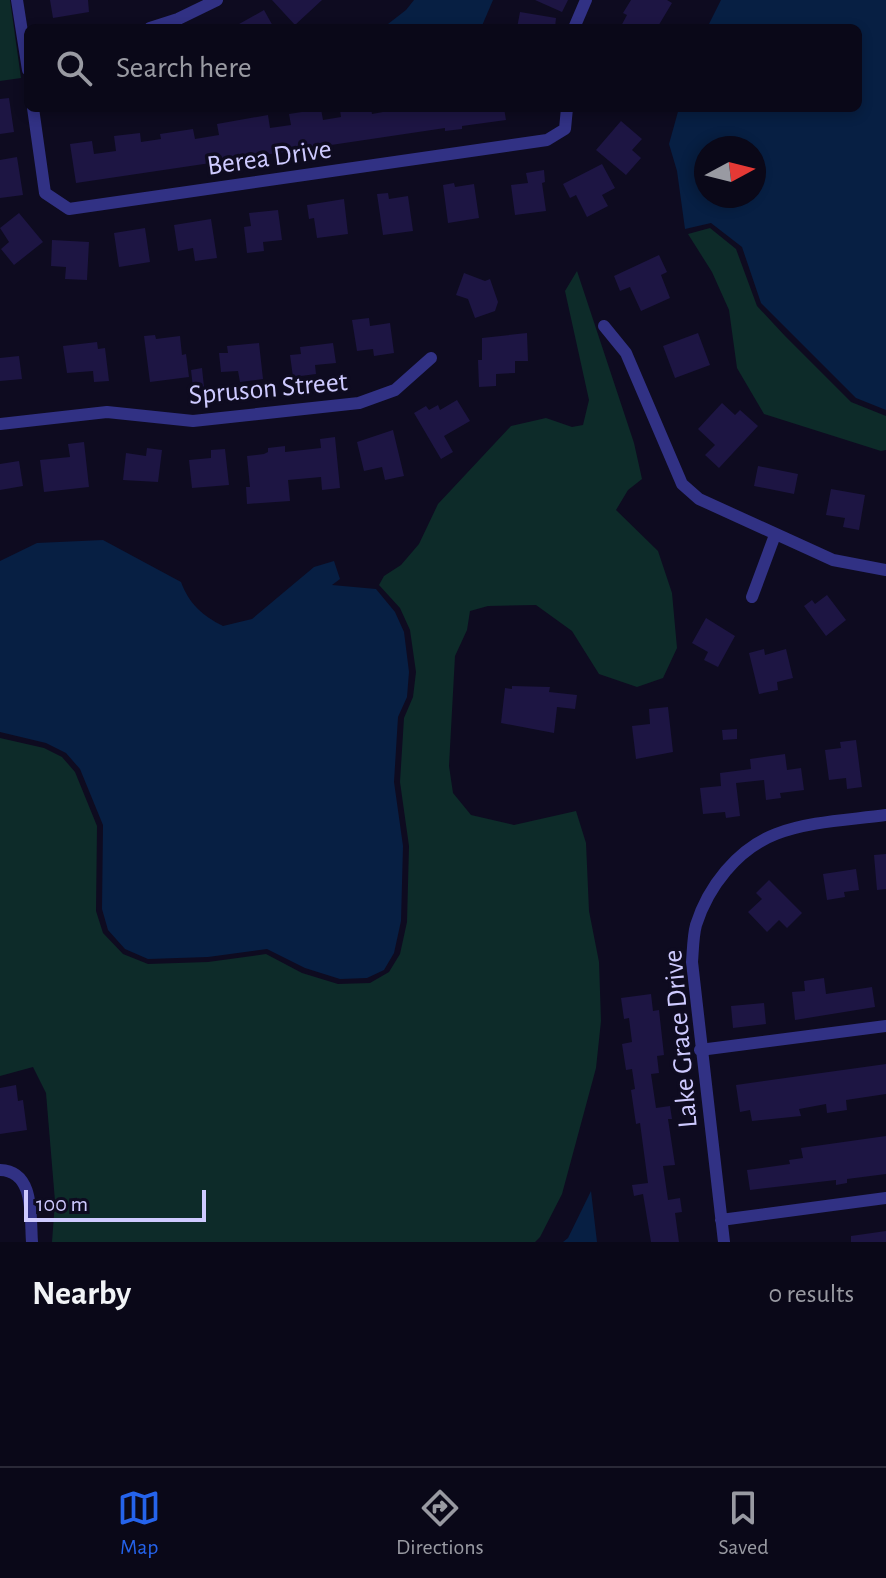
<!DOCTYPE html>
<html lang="en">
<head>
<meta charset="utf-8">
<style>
	body { margin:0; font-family:"Alegreya Sans",sans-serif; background:#131121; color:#f1f3f6 }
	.compass { position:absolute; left:694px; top:136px; width:72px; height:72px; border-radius:50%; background:#0a0818; box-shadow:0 4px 12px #0003; rotate:83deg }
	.scale { position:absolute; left:24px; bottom:20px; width:182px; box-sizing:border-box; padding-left:8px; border:4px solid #cecaff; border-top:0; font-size:22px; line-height:28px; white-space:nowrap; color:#cecaff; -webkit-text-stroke:6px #0e0b20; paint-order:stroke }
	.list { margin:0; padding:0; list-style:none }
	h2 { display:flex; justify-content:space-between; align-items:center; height:104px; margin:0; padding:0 32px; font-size:34px }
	h2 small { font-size:26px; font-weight:400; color:#999aa2 }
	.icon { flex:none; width:44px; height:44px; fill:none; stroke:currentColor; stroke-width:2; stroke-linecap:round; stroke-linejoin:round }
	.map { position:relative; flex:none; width:886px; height:1242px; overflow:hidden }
	.search { position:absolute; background:#0a0818; box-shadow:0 4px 12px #0003; left:24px; right:24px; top:24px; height:88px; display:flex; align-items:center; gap:20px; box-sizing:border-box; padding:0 28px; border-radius:12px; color:#999aa2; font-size:30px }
	.sheet { height:224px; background:#0a0818 }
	nav { display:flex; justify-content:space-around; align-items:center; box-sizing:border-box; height:112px; border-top:2px solid #2a2937; background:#0a0818; font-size:22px; color:#999aa2 }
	nav a { display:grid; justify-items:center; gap:4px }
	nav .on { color:#2563eb }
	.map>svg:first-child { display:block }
	.green { fill:#0d2b29 }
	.water { fill:#071f43; fill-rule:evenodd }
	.building { fill:#1d1543 }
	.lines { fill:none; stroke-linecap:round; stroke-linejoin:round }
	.minor { stroke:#313184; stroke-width:12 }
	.labels { text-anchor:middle; stroke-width:7; stroke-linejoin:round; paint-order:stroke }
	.street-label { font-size:28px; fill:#cecaff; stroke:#0e0b20 }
</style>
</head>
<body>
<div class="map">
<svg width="886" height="1242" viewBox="0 0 886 1242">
	<rect width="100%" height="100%" fill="#0e0b20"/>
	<path class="green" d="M0 0H10L21 78 0 81Z
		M710 228 736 249 757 306 785 336 851 402 886 416V450L881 451 764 414 737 368 729 310 712 272 688 234Z
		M577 271 634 443 642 479 628 490 616 510 658 551 672 593 677 648 663 678 637 687 599 674 572 631 536 605 488 606 470 611 467 630 455 656 449 766 453 793 471 815 514 825 576 811 586 843 589 911 599 962 601 1021 596 1068 562 1194 540 1237 535 1242H52L55 1201 46 1093 33 1067 0 1076V738L44 748 62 757 75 772 97 826 96 911 103 933 123 954 148 964 208 962 266 954 302 973 338 984 370 983 389 972 400 954 407 922 409 846 400 782 404 718 413 697 416 672 410 630 400 608 379 585 384 576 401 565 419 544 438 504 511 426 546 418 572 427 583 425 589 400 565 291Z"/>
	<path class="water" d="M414 0H493L481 28H389L388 24 406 10Z
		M721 0H886V410L856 398 761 303 742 247 711 223 685 229 677 171 669 144 679 108H858V28H707ZM754 148V196H706V148Z
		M103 540 181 582C189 604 203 616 223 626L252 619 314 567 334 561 340 579 332 585 376 589 395 612 404 632 409 672 407 697 398 717 394 782 403 846 401 921 394 953 384 970 367 978 340 979 305 968 267 949 208 957 148 959 125 949 108 930 102 909 103 825 80 769 66 753 46 743 0 732V561L37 543Z
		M591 1191 597 1242H563L568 1238Z"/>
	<path class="building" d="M50 0H88L89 12 53 18Z
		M272 0H322L295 25Z
		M535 0H568L562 12Z
		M631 0H667L672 3 657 28H620L627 15 623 13Z
		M264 10 274 28H232Z
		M520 12 556 18 555 28H517Z
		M9 98 14 132 0 134V99Z
		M355 108H371L372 114 394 110 393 108H504L506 120 462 126V129L445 131V128L76 183 70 144 92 141 94 154 116 151 114 136 140 133 141 142 161 139 160 134 193 129 195 139 219 135 217 124 268 115 270 128 291 125 289 114 321 109 323 120 341 117 340 110Z
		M621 121 642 139 632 150 641 158 626 175 596 150Z
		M17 157 23 195 0 198V160Z
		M602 164 615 188 602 195 608 206 587 217 576 195 570 198 563 184Z
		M544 170 545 182 542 183 546 211 515 215 511 185 528 183 526 173Z
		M454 183 455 187 474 184 479 218 448 223 443 185Z
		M388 193 389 199 408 196 413 231 383 235 377 194Z
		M344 199 348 234 317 238 314 218 309 219 307 205Z
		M278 210 282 240 263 242 264 251 247 253 244 227 251 226 249 213Z
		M19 213 43 242 14 265 1 249 9 242 0 228Z
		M211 219 217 258 195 261 193 248 178 251 174 225Z
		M145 228 150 262 119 267 114 233Z
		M52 240 89 242 87 280 65 279 66 267 51 266Z
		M659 255 667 272 661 275 670 298 641 311 630 287 620 291 614 276Z
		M464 273 485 281 490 279 498 302 495 311 475 318 468 299 456 295Z
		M369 318 370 326 390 323 394 353 374 356 373 349 357 351 352 320Z
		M527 333 528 361H515V373L496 374V386L479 387 478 360H482V338Z
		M698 333 710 365 675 378 663 346Z
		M155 335 156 339 180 336 182 355 186 354 189 377 150 382 144 336Z
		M97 342 98 349 105 348 109 381 94 382 93 371 67 373 63 346Z
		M259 343 263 379 240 382 238 371 221 372 219 353H228L227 346Z
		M333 343 336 363 315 365 316 374 293 377 290 355 301 354 300 347Z
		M19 356 22 379 0 381V358Z
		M202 368 204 387 193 388 191 370Z
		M457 400 470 421 444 436 453 452 441 459 414 413 426 406 429 410 438 405 440 410Z
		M722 403 735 415 740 410 758 426 719 468 705 455 715 445 698 429Z
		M393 430 404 476 385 480 382 467 364 471 357 442Z
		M335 437 340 488 322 490 321 477 288 480 290 501 247 504 246 487H250L247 456 264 454 268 452V448L285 446V452L321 448 320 439Z
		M84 442 89 487 44 492 40 460 70 457 68 444Z
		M147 448 162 450 158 482 123 480 126 453 146 456Z
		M225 449 229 485 192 488 189 460 211 458V450Z
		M19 461 23 486 0 490V464Z
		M758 466 798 474 794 494 754 486Z
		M831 489 865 495 859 530 843 527 845 518 826 515Z
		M827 595 846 620 826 636 804 606 812 600 815 604Z
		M706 618 735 636 718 667 704 660 708 652 692 643Z
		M764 649 765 655 786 649 793 678 777 682 778 690 759 694 749 653Z
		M512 686 550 687 549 692 577 695 575 709 557 707 554 733 501 723 505 688 512 689Z
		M668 707 673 752 636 759 632 726 650 724 649 709Z
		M737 729V739L723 740 722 730Z
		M856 740 862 787 847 789 846 778 829 780 825 750 841 748 840 742Z
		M785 754 787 770 801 768 804 790 780 793 781 798 766 800 764 780 736 783 740 816 726 818 725 812 703 814 700 788 721 786 720 773 751 769 750 759Z
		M886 854V889L877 890 874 855Z
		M856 869 859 890 844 892 845 897 827 900 823 874Z
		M769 880 802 913 787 928 779 920 767 932 748 912 762 899 756 893Z
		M824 978 826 994 872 987 875 1007 795 1020 792 992 805 991 804 981Z
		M651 994 653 1011 659 1010 664 1055 657 1056 659 1073 651 1074 656 1108 670 1106 672 1119H668L675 1165 663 1166 668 1200 680 1198 682 1212 675 1213 679 1242H651L643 1194 634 1196 632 1185 648 1183 640 1123 636 1124 631 1090 635 1089 632 1069 626 1070 622 1044 632 1042 629 1018 624 1019 621 998Z
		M764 1003 766 1024 733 1028 731 1006Z
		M886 1064V1094L846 1100 847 1110 827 1113 826 1104 799 1109 801 1116 752 1121 750 1110 740 1112 736 1085Z
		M16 1085 18 1101 23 1100 27 1130 0 1134V1088Z
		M886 1136V1174L847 1179V1183L836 1185V1180L750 1190 747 1170 790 1164 789 1160 803 1158 801 1148Z
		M886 1231V1242H851V1236Z"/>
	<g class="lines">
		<path class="minor" d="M17 0 28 70
			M150 28 178 19 217 0
			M574 28 586 0
			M33 108 45 193 69 209 547 140 565 129 567 108
			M604 326 626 353 682 484 699 499 833 560 886 570
			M0 424 107 412 193 421 359 403 395 390 431 358
			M752 597 775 535
			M700 1050 886 1026
			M0 1170C35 1171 30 1216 32 1242
			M721 1220 886 1198
			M724 1242 692 962C693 950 693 936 696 925 708 887 737 849 776 834 810 821 850 820 886 815"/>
	</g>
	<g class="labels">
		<g class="street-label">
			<text transform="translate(269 156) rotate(-8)" y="10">Berea Drive</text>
			<text transform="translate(268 387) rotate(-5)" y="10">Spruson Street</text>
			<text transform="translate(679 1039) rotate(-95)" y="10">Lake Grace Drive</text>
		</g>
	</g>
</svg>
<svg class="compass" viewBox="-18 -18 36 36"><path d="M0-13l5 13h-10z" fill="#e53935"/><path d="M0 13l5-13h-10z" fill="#999aa2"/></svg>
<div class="scale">100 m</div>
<div class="search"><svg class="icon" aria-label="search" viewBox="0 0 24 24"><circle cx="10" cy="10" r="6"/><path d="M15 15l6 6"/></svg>Search here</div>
</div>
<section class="sheet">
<h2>Nearby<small>0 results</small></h2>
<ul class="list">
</ul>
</section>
<nav>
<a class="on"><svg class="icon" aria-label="map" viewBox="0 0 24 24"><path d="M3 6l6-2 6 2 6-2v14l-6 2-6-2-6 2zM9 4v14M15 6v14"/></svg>Map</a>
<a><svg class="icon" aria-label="directions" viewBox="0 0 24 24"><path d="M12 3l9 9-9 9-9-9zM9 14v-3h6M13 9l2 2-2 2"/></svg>Directions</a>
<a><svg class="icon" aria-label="saved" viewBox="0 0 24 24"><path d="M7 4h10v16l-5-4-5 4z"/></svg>Saved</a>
</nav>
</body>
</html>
